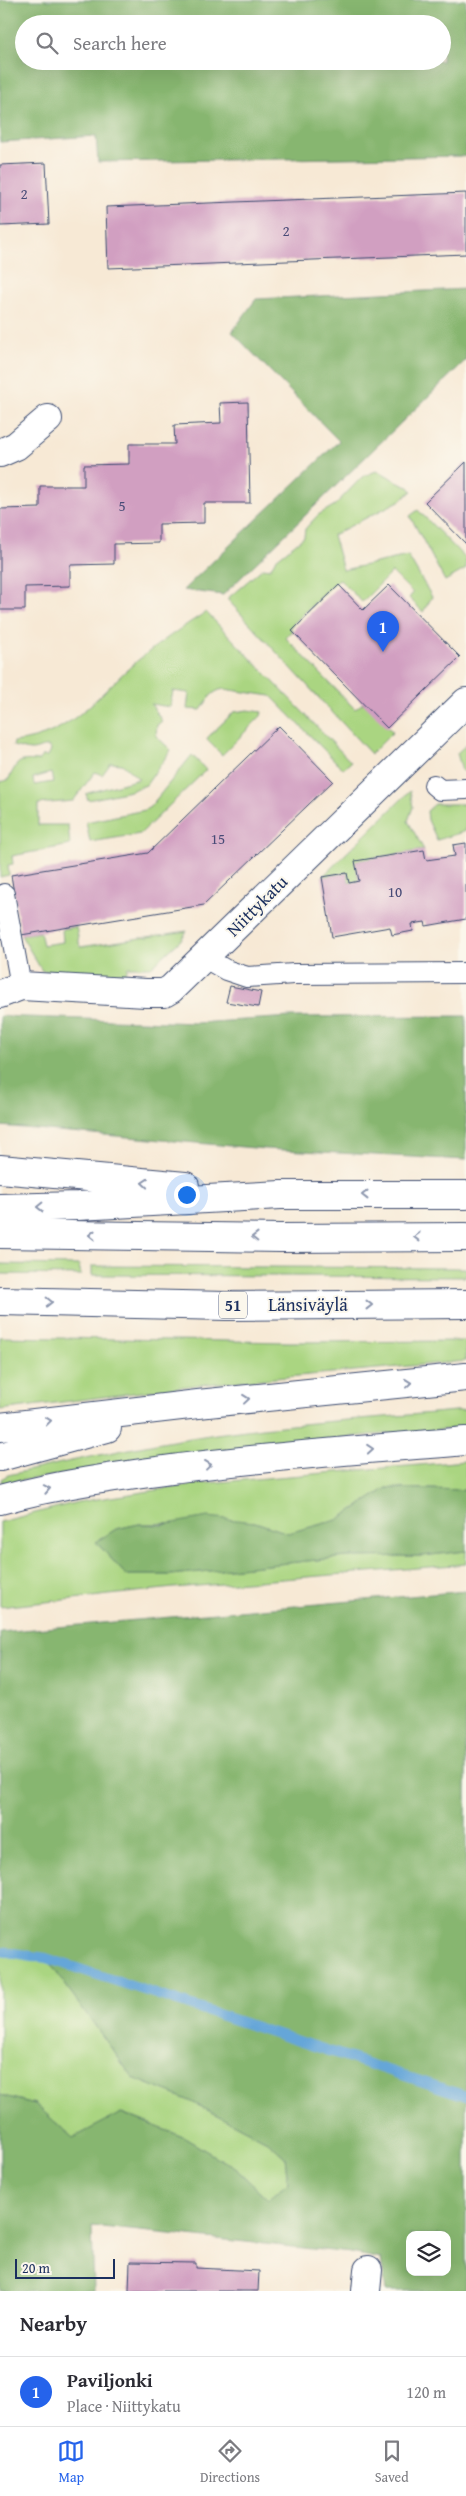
<!DOCTYPE html>
<html lang="en">
<head>
<meta charset="utf-8">
<style>
	body { margin:0; font-family:"Gentium Book Plus",serif; background:#f7f7f7; color:#2b2b33 }
	.controls { position:absolute; right:15px; bottom:15px; display:grid; overflow:hidden; border-radius:10px; box-shadow:0 5px 20px #0002 }
	.controls button { width:45px; height:45px; display:grid; place-items:center; padding:0; border:0; border-bottom:1px solid #e1e1e2; background:#fff; color:#2b2b33; font:25px sans-serif }
	.scale { position:absolute; left:15px; bottom:12px; width:100px; box-sizing:border-box; padding-left:5px; border:2px solid #1b2f5e; border-top:0; font-size:14px; line-height:18px; white-space:nowrap; color:#1b2f5e; -webkit-text-stroke:4px #fbf7ec; paint-order:stroke }
	.you { position:absolute; left:186px; top:1194px; width:18px; height:18px; margin:-12px; border:4px solid #fff; border-radius:50%; background:#1a73e8; box-shadow:0 0 0 8px #1a73e833 }
	.badge { display:grid; place-items:center; width:32px; height:32px; border-radius:50%; background:#2563eb; color:#fff; font-size:16px; font-weight:700 }
	.pin { position:absolute; translate:-50% -41px; filter:drop-shadow(0 1px 2px #0008) }
	.pin::after { content:''; position:absolute; top:26px; width:18px; height:15px; background:inherit; clip-path:polygon(0 0,100% 0,50% 100%) }
	.list { margin:0; padding:0; list-style:none }
	h2 { display:flex; justify-content:space-between; align-items:center; height:65px; margin:0; padding:0 20px; font-size:21px }
	h2 small { font-size:16px; font-weight:400; color:#7c7c81 }
	.list li { display:grid; grid-template-columns:32px 1fr auto; gap:15px; align-items:center; box-sizing:border-box; height:70px; padding:0 20px; border-top:1px solid #e1e1e2 }
	.list b { display:block; font-size:19px; white-space:nowrap }
	.list p { margin:0; font-size:16px; white-space:nowrap; color:#7c7c81 }
	.list em { font-size:16px; font-style:normal; color:#7c7c81 }
	.icon { flex:none; width:28px; height:28px; fill:none; stroke:currentColor; stroke-width:2; stroke-linecap:round; stroke-linejoin:round }
	.map { position:relative; flex:none; width:466px; height:2291px; overflow:hidden }
	.search { position:absolute; background:#fff; box-shadow:0 5px 20px #0002; left:15px; right:15px; top:15px; height:55px; display:flex; align-items:center; gap:12px; box-sizing:border-box; padding:0 18px; border-radius:28px; color:#7c7c81; font-size:19px }
	.sheet { height:135px; background:#fff }
	nav { display:flex; justify-content:space-around; align-items:center; box-sizing:border-box; height:70px; border-top:1px solid #e1e1e2; background:#fff; font-size:14px; color:#7c7c81 }
	nav a { display:grid; justify-items:center; gap:2px }
	nav .on { color:#2563eb }
	.map>svg:first-child { display:block }
	.green { fill:#aad581; stroke:#628270; fill-rule:evenodd }
	.forest { fill:#87b66f; stroke:#517266; fill-rule:evenodd }
	.lines { fill:none; stroke-linecap:round; stroke-linejoin:round }
	.stream { stroke:#65a6d8; stroke-width:10 }
	.building { fill:#d19fc1 }
	.lane-casing { stroke:#3c4b70; stroke-width:22 }
	.street-casing { stroke:#3c4b70; stroke-width:30 }
	.highway-casing { stroke:#3c4b70; stroke-width:30 }
	.lane { stroke:#fff; stroke-width:20 }
	.street { stroke:#fff; stroke-width:28 }
	.highway { stroke:#fff; stroke-width:28 }
	.oneway { stroke:#8d97ae }
	.labels { text-anchor:middle; stroke-width:4; stroke-linejoin:round; paint-order:stroke }
	.number-label { font-size:15px; fill:#484b77 }
	.shield { fill:#fbf7ec; stroke:#5e6b89; stroke-width:1 }
	.shield-label { font-size:16px; font-weight:bold; fill:#1b2f5e }
	.street-label { font-size:18px; fill:#1b2f5e; stroke:#fbf7ec }
</style>
</head>
<body>
<div class="map">
<svg width="466" height="2291" viewBox="0 0 466 2291">
	<rect width="100%" height="100%" fill="#fbf7ec"/>
	<filter id="ink" filterUnits="userSpaceOnUse"><feTurbulence type="fractalNoise" baseFrequency=".02" numOctaves="2"/><feDisplacementMap in="SourceGraphic" scale="10" xChannelSelector="R" yChannelSelector="G"/><feConvolveMatrix kernelMatrix="1 2 1 2 8 2 1 2 1" color-interpolation-filters="sRGB"/></filter>
	<filter id="wash" filterUnits="userSpaceOnUse"><feTurbulence type="fractalNoise" baseFrequency=".0096" numOctaves="4" result="noise"/><feDisplacementMap in="SourceGraphic" scale="20" xChannelSelector="R" yChannelSelector="G"/><feGaussianBlur stdDeviation="1.12" result="paint"/><feColorMatrix in="noise" values="0 0 0 0 0 0 0 0 0 0 0 0 0 0 0 0 0 1.4 0 .05"/><feComposite in="paint" operator="in"/></filter>
	<g filter="url(#wash)">
		<rect width="100%" height="100%" fill="#f7e9d5"/>
		<path class="green" d="M376 471C389 474 396 484 409 487L412 491 401 500 333 535 343 570 408 556 432 597 423 612 409 598 413 593 392 572 362 602 339 579 290 627 292 631 285 637 355 709 363 703 393 732 371 754 227 599 263 568 270 569 276 559 304 537 305 529 318 515 335 505 362 477Z
			M418 510 466 559V569L445 581 410 516Z
			M206 612 351 762 343 769 271 696 224 689C211 691 208 700 201 710L187 709 189 693 173 691 170 707 151 704 162 721 157 725 156 736 171 750 146 785 130 791 88 800 86 794 88 793 139 779 122 764 111 763 102 775 95 772 73 801 38 804V825H68L70 845 12 856 13 864 8 865 9 875 0 877V782L8 780C18 762 16 759 38 761L42 756H48L51 750 49 747C41 746 38 750 31 750 25 750 19 747 13 746L14 742C73 735 95 697 137 661 159 643 182 627 206 612ZM51 773 53 782 34 785 33 778Z
			M248 710 262 712 261 716 222 755 207 740 208 737 234 712Z
			M466 745V772L462 771 457 753Z
			M192 755 206 770 140 834 90 842 86 822 145 810 150 807Z
			M410 791 413 807 408 821 424 850 356 861 359 881 349 883 347 873 322 877Z
			M435 804H466V831L437 840 428 820 427 811Z
			M76 927 80 947 187 931 180 941 151 967H128L125 974 42 971 21 935 40 932 43 945 63 942 62 929Z
			M0 1264 79 1265 81 1275 0 1274Z
			M92 1266 466 1268V1277L92 1275Z
			M0 1337 290 1342 466 1341V1361L197 1385 0 1410Z
			M466 1410V1428L370 1435 248 1448 11 1482 2 1483 1 1479 8 1475C87 1457 166 1440 246 1430 319 1421 393 1417 466 1410Z
			M466 1461V1490L387 1488 337 1520 288 1533 255 1522 139 1524 116 1529 96 1542 126 1575H171L346 1557 422 1556 466 1551V1564L173 1588 0 1607V1522L78 1502 196 1484Z
			M0 1948 46 1958 133 2078 190 2101 267 2141 285 2157 288 2184 268 2199 236 2169 183 2137 122 2113 73 2138 35 2104 0 2095Z"/>
		<path class="forest" d="M0 0H466V156L98 162 96 136 0 142ZM24 24H442V61H24Z
			M466 289V360L223 595 183 590 339 441 232 332 256 299Z
			M0 1016 196 1023 291 1017 466 1016V1160L266 1149 0 1126Z
			M387 1488 466 1490V1551L422 1556 346 1557 171 1575H126L96 1542 116 1529 139 1524 162 1525 208 1517 255 1522 288 1533 337 1520Z
			M466 1591V2291H386L381 2259 351 2253 92 2226 94 2291H0V2095L35 2104 73 2138 121 2113 183 2137 236 2169 268 2199 288 2183 285 2157 267 2141 190 2101 133 2078 46 1958 0 1948V1632ZM410 2235H447V2272H410Z"/>
		<g class="lines">
			<path class="stream" d="M0 1951 46 1958 466 2096"/>
		</g>
		<g id="blocks">
			<path class="building" d="M46 163 49 224 0 226V165Z
				M466 193V254L108 268 106 207Z
				M248 402 250 503H204V523L159 524V543L114 544V564L70 565V586L25 587V610H0V509L40 508V486H84V465L129 464V444H175L174 425 221 423 220 403Z
				M466 462V544L425 502Z
				M339 585 363 610 389 585 460 657 387 728 292 631Z
				M279 726 333 781 204 905 21 935 11 875 148 853Z
				M466 843V919L426 926 425 922 412 924 413 931 392 935 390 927 332 937 322 877 347 873 349 883 359 881 355 861 424 850 426 860 455 856 453 845Z
				M230 986 261 992 258 1007 226 1002Z
				M130 2262 196 2263V2268L259 2271 258 2291H129Z"/>
		</g>
	</g>
	<g filter="url(#ink)">
		<use href="#blocks" fill-opacity="0" stroke="#3c4b70" stroke-width="1"/>
		<g class="lines">
			<g class="lane-casing">
				<path id="lane" d="M434 785 440 790 466 789
					M4 894 21 986
					M205 958 226 970 247 977 294 974 466 973"/>
			</g>
			<g class="street-casing">
				<path id="street" d="M0 453 16 446 48 419
					M0 994 21 986 146 993H164L171 989 466 702
					M366 2291 368 2270"/>
			</g>
			<g class="highway-casing">
				<path id="highway" d="M0 1169 185 1186
					M0 1208 78 1206 281 1195H466
					M0 1234 280 1238 466 1237
					M0 1301 226 1306 466 1304
					M0 1427 198 1404 466 1377
					M0 1457 107 1428
					M0 1500C58 1484 119 1476 179 1468 274 1456 370 1449 466 1441"/>
			</g>
			<use href="#lane" class="lane"/>
			<use href="#street" class="street"/>
			<use href="#highway" class="highway"/>
		</g>
		<defs><path id="oneway-chevron" d="M-2-3.5L2.5 0L-2 3.5" fill="none" stroke-width="1.6" stroke-linecap="round" stroke-linejoin="round" transform="scale(1.25)"/></defs>
		<g class="oneway">
			<use href="#oneway-chevron" transform="translate(145 1183) rotate(-175)"/>
			<use href="#oneway-chevron" transform="translate(365 1195) rotate(180)"/>
			<use href="#oneway-chevron" transform="translate(40 1207) rotate(179)"/>
			<use href="#oneway-chevron" transform="translate(92 1235) rotate(-179)"/>
			<use href="#oneway-chevron" transform="translate(255 1237) rotate(-179)"/>
			<use href="#oneway-chevron" transform="translate(417 1237) rotate(180)"/>
			<use href="#oneway-chevron" transform="translate(49 1302) rotate(1)"/>
			<use href="#oneway-chevron" transform="translate(369 1305)"/>
			<use href="#oneway-chevron" transform="translate(408 1383) rotate(-6)"/>
			<use href="#oneway-chevron" transform="translate(246 1399) rotate(-6)"/>
			<use href="#oneway-chevron" transform="translate(48 1421) rotate(-7)"/>
			<use href="#oneway-chevron" transform="translate(370 1449) rotate(-5)"/>
			<use href="#oneway-chevron" transform="translate(208 1465) rotate(-7)"/>
			<use href="#oneway-chevron" transform="translate(47 1489) rotate(-11)"/>
		</g>
	</g>
	<g class="labels">
		<g class="number-label">
			<text x="24" y="199">2</text>
			<text x="286" y="236">2</text>
			<text x="122" y="511">5</text>
			<text x="218" y="844">15</text>
			<text x="395" y="897">10</text>
		</g>
		<rect class="shield" x="219" y="1291.5" width="28" height="27" rx="4"/>
		<g class="shield-label">
			<text x="233" y="1311">51</text>
		</g>
		<g class="street-label">
			<text transform="translate(257 906) rotate(-45)" y="6">Niittykatu</text>
			<text x="308" y="1311">Länsiväylä</text>
		</g>
	</g>
</svg>
<div class="controls">
<button><svg class="icon" aria-label="layers" viewBox="0 0 24 24"><path d="M12 4l9 5-9 5-9-5zM3 14l9 5 9-5"/></svg></button>
</div>
<div class="scale">20 m</div>
<div class="you"></div>
<div class="pin badge" style="left:383px;top:652px">1</div>
<div class="search"><svg class="icon" aria-label="search" viewBox="0 0 24 24"><circle cx="10" cy="10" r="6"/><path d="M15 15l6 6"/></svg>Search here</div>
</div>
<section class="sheet">
<h2>Nearby<small></small></h2>
<ul class="list">
<li><span class="badge">1</span><div><b>Paviljonki</b><p>Place · Niittykatu</p></div><em>120 m</em></li>
</ul>
</section>
<nav>
<a class="on"><svg class="icon" aria-label="map" viewBox="0 0 24 24"><path d="M3 6l6-2 6 2 6-2v14l-6 2-6-2-6 2zM9 4v14M15 6v14"/></svg>Map</a>
<a><svg class="icon" aria-label="directions" viewBox="0 0 24 24"><path d="M12 3l9 9-9 9-9-9zM9 14v-3h6M13 9l2 2-2 2"/></svg>Directions</a>
<a><svg class="icon" aria-label="saved" viewBox="0 0 24 24"><path d="M7 4h10v16l-5-4-5 4z"/></svg>Saved</a>
</nav>
</body>
</html>
